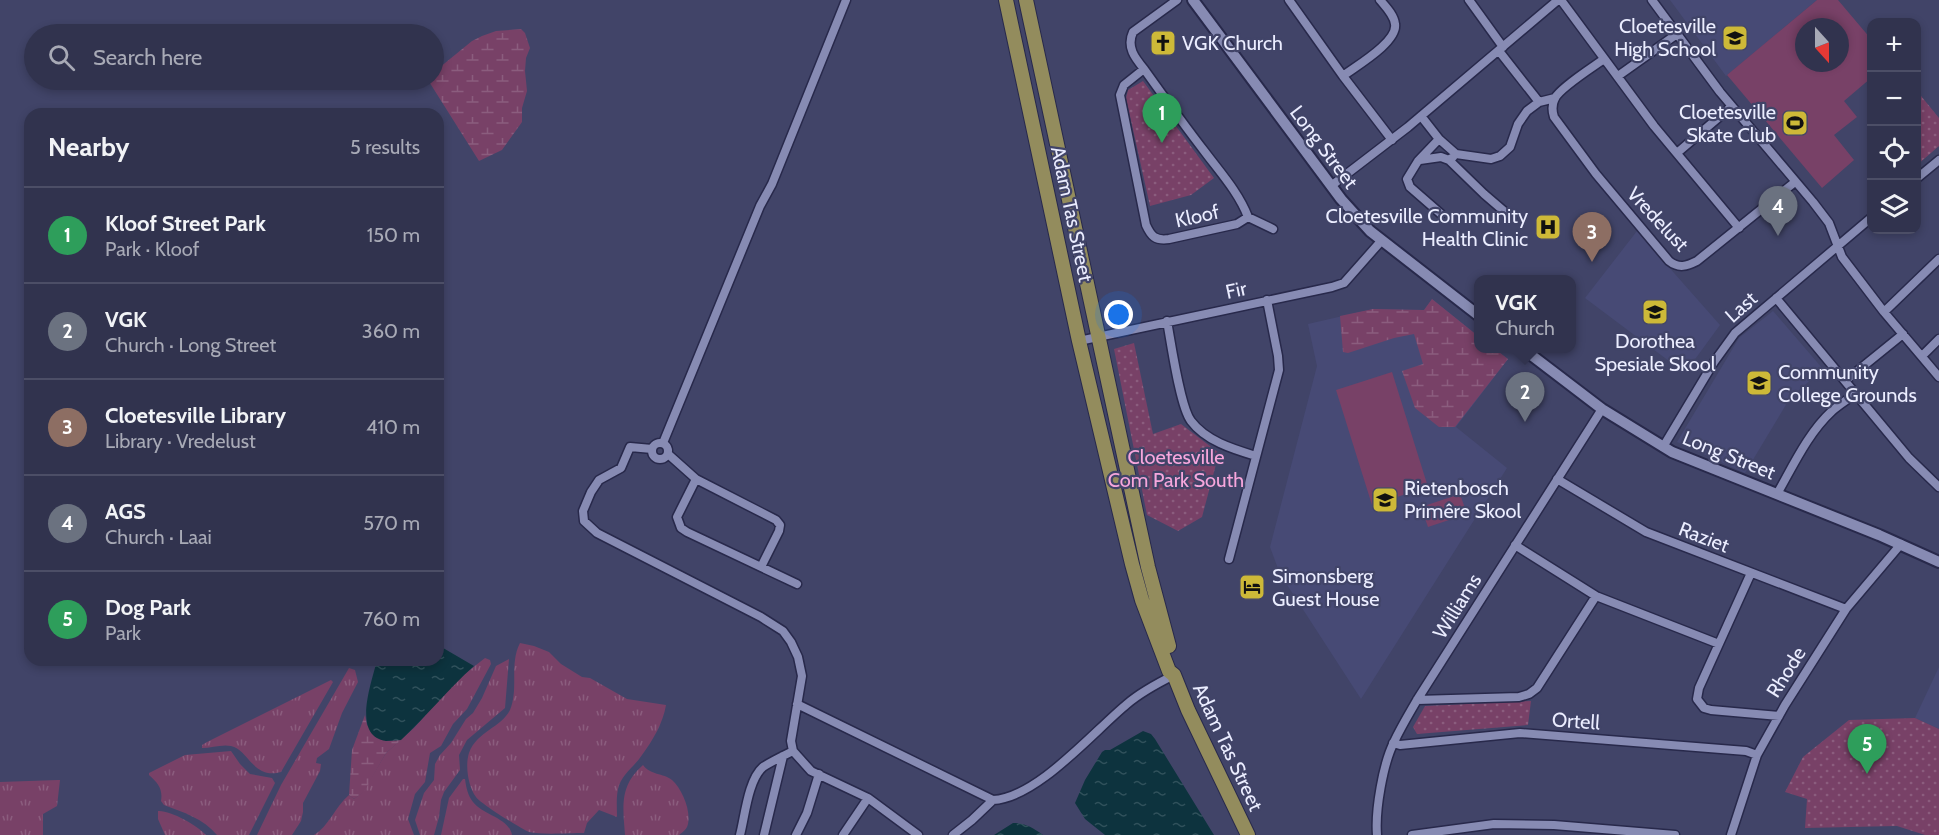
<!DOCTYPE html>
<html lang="en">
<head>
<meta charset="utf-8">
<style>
	body { margin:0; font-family:Cabin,sans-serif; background:#393b55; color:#f1f3f6 }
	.controls { position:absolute; right:18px; top:18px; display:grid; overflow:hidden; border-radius:12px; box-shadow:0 3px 9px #0003 }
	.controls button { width:54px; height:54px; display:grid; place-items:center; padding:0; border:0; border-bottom:2px solid #4c4e66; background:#31334e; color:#f1f3f6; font:30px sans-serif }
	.compass { position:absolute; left:1795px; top:18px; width:54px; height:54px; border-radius:50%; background:#31334e; box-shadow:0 3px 9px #0003; rotate:159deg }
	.you { position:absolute; left:1119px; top:315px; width:21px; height:21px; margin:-15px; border:4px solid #fff; border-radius:50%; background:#1a73e8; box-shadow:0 0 0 9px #1a73e833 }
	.badge { display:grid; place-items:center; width:39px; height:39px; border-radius:50%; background:#bca0f2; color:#fff; font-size:20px; font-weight:700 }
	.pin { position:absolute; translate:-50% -50px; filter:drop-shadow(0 2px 3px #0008) }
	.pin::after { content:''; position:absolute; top:32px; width:21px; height:18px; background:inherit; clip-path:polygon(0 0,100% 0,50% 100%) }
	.popup { position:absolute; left:1474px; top:275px; width:102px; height:78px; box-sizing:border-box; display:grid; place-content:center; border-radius:12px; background:#31334e; filter:drop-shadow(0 2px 4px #0005); font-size:20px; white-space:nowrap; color:#a8aab6 }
	.popup b { font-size:22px; color:#f1f3f6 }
	.popup::after { content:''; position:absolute; left:50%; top:100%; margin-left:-12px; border:12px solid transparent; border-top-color:#31334e }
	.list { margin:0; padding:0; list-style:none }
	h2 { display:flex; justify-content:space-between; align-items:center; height:78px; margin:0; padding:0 24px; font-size:26px }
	h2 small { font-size:20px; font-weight:400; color:#a8aab6 }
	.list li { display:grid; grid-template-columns:39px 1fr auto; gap:18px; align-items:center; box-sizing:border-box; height:96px; padding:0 24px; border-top:2px solid #4c4e66 }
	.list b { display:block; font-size:22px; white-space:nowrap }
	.list p { margin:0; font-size:20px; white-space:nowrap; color:#a8aab6 }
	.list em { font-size:20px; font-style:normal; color:#a8aab6 }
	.icon { flex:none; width:33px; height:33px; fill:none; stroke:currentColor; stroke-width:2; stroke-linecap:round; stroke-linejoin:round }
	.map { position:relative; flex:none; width:1939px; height:835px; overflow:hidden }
	.search { position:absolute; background:#31334e; box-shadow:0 3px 9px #0003; left:24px; top:24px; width:420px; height:66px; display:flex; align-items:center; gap:15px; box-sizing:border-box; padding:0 21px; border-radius:33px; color:#a8aab6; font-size:22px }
	.panel { position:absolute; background:#31334e; box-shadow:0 3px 9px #0003; left:24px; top:108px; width:420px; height:558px; border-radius:18px }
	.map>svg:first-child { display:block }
	.built { fill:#474a75 }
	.grass { fill:url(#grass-tufts) }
	.wetland { fill:url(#wetland-marsh) }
	.park { fill:url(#park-dots) }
	.garden { fill:#784167; fill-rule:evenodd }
	.water { fill:url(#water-ripples) }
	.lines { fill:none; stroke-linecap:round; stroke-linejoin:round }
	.minor-casing { stroke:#28294b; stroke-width:11 }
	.tertiary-casing { stroke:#28294b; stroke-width:14 }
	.primary-casing { stroke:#28294b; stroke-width:16 }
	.minor { stroke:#878bb3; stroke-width:8 }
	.tertiary { stroke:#878bb3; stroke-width:10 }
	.primary { stroke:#938c5d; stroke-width:14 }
	.labels { text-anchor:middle; stroke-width:4.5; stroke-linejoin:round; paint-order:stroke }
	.poi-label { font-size:20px; fill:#ebedff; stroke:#414468; text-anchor:start }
	.street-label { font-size:20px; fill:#ebedff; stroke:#414468 }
	.park-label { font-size:20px; fill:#f7a6dc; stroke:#414468 }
</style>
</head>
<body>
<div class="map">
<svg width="1939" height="835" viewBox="0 0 1939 835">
	<defs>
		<pattern id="grass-tufts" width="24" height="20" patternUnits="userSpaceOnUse" patternTransform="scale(1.5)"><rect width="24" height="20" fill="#784167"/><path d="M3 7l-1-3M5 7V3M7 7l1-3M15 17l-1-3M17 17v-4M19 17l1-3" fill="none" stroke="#8b5d7e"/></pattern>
		<pattern id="wetland-marsh" width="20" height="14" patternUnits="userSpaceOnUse" patternTransform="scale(1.5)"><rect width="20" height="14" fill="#784167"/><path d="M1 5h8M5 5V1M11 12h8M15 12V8" fill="none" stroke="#8b5d7e"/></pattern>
		<pattern id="park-dots" width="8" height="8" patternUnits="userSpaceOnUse" patternTransform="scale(1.5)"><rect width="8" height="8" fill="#784167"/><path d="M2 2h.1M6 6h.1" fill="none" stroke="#8b5d7e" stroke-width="1.8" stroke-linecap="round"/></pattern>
		<pattern id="water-ripples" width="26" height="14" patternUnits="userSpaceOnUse" patternTransform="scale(1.5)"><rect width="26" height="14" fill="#0d333e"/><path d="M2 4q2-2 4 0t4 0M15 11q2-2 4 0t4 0" fill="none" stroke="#30515b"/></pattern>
	</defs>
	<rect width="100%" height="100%" fill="#414468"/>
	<path class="built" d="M1670 0H1817L1726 76Z
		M1637 231 1720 325 1685 373 1585 298Z
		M1432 299 1478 336V348L1495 349 1508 359 1456 427 1507 468 1361 699 1280 574 1270 547 1317 366 1308 324 1373 309 1424 310Z
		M1773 311 1823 369 1790 398 1745 473 1677 442 1739 338Z
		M1939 667V729L1915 718Z"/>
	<path class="grass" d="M520 643 534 646 549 652 561 664 582 677 590 678 627 699 666 705C663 723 653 740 642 755 634 767 621 775 618 789 616 799 617 808 617 817L599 810 587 823 584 833C569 833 542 835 529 832 520 828 481 804 476 797 468 786 465 765 469 753 477 731 501 728 510 710 519 689 509 664 520 643Z
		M485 658 490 660 491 664 467 709 453 724 441 746 430 753 425 782 415 794 408 819 414 835H314C329 826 335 807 349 795L354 799 363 792 386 753 414 728 457 680Z
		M509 659 505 708 467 740 459 755 460 770 444 792 441 800 439 817 434 835H420L415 820 424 793 434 780 435 764 440 755 451 743 466 719 473 713 482 698 496 666Z
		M349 668 355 670 358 682 342 713 329 749 317 758 316 763 321 764 320 771 303 803V812L301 821 292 835H257L281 785Z
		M331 680 333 682 281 772C253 780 248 749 231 746 222 744 211 748 202 748V745L207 742Z
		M231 751 240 764 250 774 272 778 275 783 249 835H217C204 819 183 812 164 805L161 801C163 789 158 783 149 775V773L185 755Z
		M643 765C650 775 663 773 672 780 682 789 691 810 688 824 687 829 683 832 679 835H625C623 807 619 786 643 765Z
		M463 779H465C466 787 468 796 473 802 483 815 509 818 512 835H441L449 798Z
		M58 780H60L57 806 43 814V835H0V782Z
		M158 811C170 810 197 825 206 835H165L158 819Z"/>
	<path class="wetland" d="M521 29 525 33 530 48 526 58 525 71 527 91 522 108V122L502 150 479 161 428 80H434V72L472 41 482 36 496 31Z
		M1432 299 1478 336V348L1495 349 1508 359 1455 427H1439L1415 408 1402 371 1423 364 1414 334 1394 338 1348 353 1343 352 1340 316 1373 309 1424 310Z
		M365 715 367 725 386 741 401 740 386 753 364 792 354 799 349 795 352 750Z"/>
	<path class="park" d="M1143 81 1214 178 1191 195 1150 206 1126 98 1128 90Z
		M1917 91 1939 118V146L1917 165Z
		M1134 343 1153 434 1181 424 1219 453 1202 517 1178 531 1147 515 1114 349Z
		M1531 701 1528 725 1417 734 1413 727 1425 706Z
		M1915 718 1939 729V835H1925L1897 826 1805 828 1807 799 1785 792 1803 757 1849 720Z"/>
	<path class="garden" d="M1817 0H1838L1871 39V78L1844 101 1857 117 1834 135 1854 160 1822 188 1727 75ZM1804 27H1840V63H1804Z
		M1392 372 1428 487 1372 505 1336 390Z
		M1460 494 1467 514 1428 527 1421 507Z"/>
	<path class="water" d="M438 645 474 666C448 689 427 716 401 740 397 740 391 741 386 741 351 736 372 682 377 660H438Z
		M1143 731 1151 734 1155 739 1214 835H1105L1085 819 1075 803 1085 780 1102 752 1105 750H1110Z
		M1013 823C1025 823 1033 828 1043 835H994Z"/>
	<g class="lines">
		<g class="minor-casing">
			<path id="minor" d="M1289 0 1343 76 1392 140
				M1469 0 1503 47
				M1561 0 1654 126 1739 228
				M1652 0 1720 92 1813 202 1829 223 1842 257 1884 312 1939 377
				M1499 51 1539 102
				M1604 59C1593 67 1561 87 1555 98 1552 104 1552 111 1554 117L1596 174 1669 261C1679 269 1687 266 1697 261L1795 182
				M1144 69 1124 85 1120 95 1146 225C1151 236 1155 241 1169 239L1237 224 1248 217C1239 193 1220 172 1205 152 1184 125 1164 97 1144 69 1135 58 1126 47 1133 32L1177 0
				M1343 76C1356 66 1398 42 1395 24 1394 15 1386 7 1380 0
				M1618 76 1677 34
				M1421 116 1439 139 1456 154 1491 159 1500 156 1510 147 1518 124 1527 111 1539 102 1555 98
				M1439 139 1418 161 1407 179 1410 187 1441 214
				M1677 153 1732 106
				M1420 160 1441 157 1449 160 1453 157
				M1449 160 1484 194 1512 218
				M1916 179 1939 160
				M1331 186 1408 127 1558 0
				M1248 217 1273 229
				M1776 298 1909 458 1939 487
				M1884 312 1939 259
				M1167 321C1171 342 1180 407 1191 421 1206 441 1233 449 1256 456
				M1079 341 1332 287 1344 283 1382 240
				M1922 356 1939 339
				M1845 381 1903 334
				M652 451a8 8 0 1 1 16 0a8 8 0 1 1-16 0Z
				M663 443 760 206 772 184 846 0
				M1663 447 1714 362 1735 333 1872 217
				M652 449 630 447 621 468 599 480 591 492 583 511 584 521 597 533 761 617 783 631 791 642 798 657 802 676 791 741 793 751 811 771 868 798 918 835
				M668 454 696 479 776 520 780 525 779 531 761 567
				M696 479 677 517 681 528 687 532 797 584
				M1557 479 1646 532 1846 609
				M1777 494C1793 466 1808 433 1832 411 1839 405 1847 400 1855 394
				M1515 545 1596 596 1719 644
				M1229 559 1279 370 1278 356 1267 300
				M1751 573 1699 688 1697 699 1704 708 1711 710 1779 716
				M1417 700 1519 697 1529 694 1537 688 1596 596
				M797 704 993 800C1037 798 1093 732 1127 704 1141 692 1158 683 1174 675
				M1393 743 1400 745 1520 733 1746 751 1757 755
				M740 835C745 816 748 780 763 767 772 761 783 756 793 751
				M764 835 783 756
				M796 835 807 813 819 774
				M843 835 868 798
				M953 835 972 820 993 800
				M1377 835C1375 810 1383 764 1394 742 1401 727 1409 714 1417 700L1602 409
				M1412 835 1494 824 1554 825 1675 835
				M1731 835 1757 755 1785 705 1846 609 1901 544"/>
		</g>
		<g class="tertiary-casing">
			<path id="tertiary" d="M1193 0 1341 199 1370 231 1478 315
				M1522 348 1602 409 1672 452 1879 535 1939 562"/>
		</g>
		<g class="primary-casing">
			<path id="primary" d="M1006 0 1079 341 1132 564 1142 600 1169 671 1174 675 1188 710 1248 835
				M1026 0 1148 567 1169 646"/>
		</g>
		<use href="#minor" class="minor"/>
		<use href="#tertiary" class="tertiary"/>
		<use href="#primary" class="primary"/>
	</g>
	<defs>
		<g id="school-square" transform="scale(1.35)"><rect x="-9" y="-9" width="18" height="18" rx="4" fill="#cdb938" stroke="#414468"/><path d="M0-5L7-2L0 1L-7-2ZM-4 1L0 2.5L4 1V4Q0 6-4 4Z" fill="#111"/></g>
		<g id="church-square" transform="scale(1.35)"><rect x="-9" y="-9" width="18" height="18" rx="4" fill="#cdb938" stroke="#414468"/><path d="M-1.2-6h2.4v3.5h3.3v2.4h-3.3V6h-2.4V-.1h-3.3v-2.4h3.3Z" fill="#111"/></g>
		<g id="stadium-square" transform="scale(1.35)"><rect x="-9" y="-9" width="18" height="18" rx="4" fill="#cdb938" stroke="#414468"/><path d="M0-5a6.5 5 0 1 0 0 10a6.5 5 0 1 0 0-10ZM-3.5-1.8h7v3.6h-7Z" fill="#111"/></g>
		<g id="hospital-square" transform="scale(1.35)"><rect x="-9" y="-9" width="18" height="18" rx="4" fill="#cdb938" stroke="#414468"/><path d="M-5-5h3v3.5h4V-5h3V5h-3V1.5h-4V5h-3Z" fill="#111"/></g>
		<g id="university-square" transform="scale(1.35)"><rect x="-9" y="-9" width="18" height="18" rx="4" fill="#cdb938" stroke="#414468"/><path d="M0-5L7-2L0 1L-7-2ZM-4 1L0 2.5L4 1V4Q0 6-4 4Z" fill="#111"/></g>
		<g id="hotel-square" transform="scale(1.35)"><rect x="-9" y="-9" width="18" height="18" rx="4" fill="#cdb938" stroke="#414468"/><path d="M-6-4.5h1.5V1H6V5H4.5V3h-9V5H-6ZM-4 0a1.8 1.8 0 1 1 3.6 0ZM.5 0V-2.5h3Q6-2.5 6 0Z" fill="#111"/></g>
	</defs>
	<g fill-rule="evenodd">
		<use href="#school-square" x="1735" y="38"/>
		<use href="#church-square" x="1163" y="43"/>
		<use href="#stadium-square" x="1795" y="123"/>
		<use href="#hospital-square" x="1548" y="227"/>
		<use href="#school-square" x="1655" y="312"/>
		<use href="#university-square" x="1759" y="383"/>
		<use href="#school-square" x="1385" y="500"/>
		<use href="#hotel-square" x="1252" y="587"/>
	</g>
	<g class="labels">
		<g class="poi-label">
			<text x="1716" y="33" text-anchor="end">Cloetesville<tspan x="1716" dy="23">High School</tspan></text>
			<text x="1182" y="50">VGK Church</text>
			<text x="1776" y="119" text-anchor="end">Cloetesville<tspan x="1776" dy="23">Skate Club</tspan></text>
			<text x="1528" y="223" text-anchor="end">Cloetesville Community<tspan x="1528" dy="23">Health Clinic</tspan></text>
			<text x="1655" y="348" text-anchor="middle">Dorothea<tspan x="1655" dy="23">Spesiale Skool</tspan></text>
			<text x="1778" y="379">Community<tspan x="1778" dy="23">College Grounds</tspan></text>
			<text x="1404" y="495">Rietenbosch<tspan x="1404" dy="23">Primêre Skool</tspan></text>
			<text x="1272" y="583">Simonsberg<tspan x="1272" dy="23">Guest House</tspan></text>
		</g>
		<g class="street-label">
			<text transform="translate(1324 147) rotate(53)" y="7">Long Street</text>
			<text transform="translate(1072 214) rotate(78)" y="7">Adam Tas Street</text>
			<text transform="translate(1197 216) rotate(-12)" y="7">Kloof</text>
			<text transform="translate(1658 219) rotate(47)" y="7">Vredelust</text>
			<text transform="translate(1236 290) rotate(-12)" y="7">Fir</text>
			<text transform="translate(1741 307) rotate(-42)" y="7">Last</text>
			<text transform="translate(1729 455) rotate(22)" y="7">Long Street</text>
			<text transform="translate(1704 537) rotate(21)" y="7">Raziet</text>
			<text transform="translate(1457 606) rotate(-58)" y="7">Williams</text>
			<text transform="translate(1786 672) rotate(-58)" y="7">Rhode</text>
			<text transform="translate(1576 721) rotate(4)" y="7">Ortell</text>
			<text transform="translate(1228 747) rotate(65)" y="7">Adam Tas Street</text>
		</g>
		<g class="park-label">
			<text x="1176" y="464">Cloetesville<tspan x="1176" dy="23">Com Park South</tspan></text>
		</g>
	</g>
</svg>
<div class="controls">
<button>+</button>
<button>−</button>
<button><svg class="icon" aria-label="locate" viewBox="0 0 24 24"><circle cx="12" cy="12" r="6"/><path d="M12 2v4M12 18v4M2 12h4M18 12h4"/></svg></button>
<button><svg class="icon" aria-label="layers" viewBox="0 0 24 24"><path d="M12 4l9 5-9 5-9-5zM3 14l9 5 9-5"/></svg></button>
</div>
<svg class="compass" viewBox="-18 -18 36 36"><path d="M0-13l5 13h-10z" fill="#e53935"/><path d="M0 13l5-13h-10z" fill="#a8aab6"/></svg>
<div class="you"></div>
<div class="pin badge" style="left:1162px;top:143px;background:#2e9e5b">1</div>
<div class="pin badge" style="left:1525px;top:422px;background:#6b7280">2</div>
<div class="popup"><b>VGK</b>Church</div>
<div class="pin badge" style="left:1592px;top:262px;background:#8d6e63">3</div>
<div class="pin badge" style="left:1778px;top:236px;background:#6b7280">4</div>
<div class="pin badge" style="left:1867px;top:774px;background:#2e9e5b">5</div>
<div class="search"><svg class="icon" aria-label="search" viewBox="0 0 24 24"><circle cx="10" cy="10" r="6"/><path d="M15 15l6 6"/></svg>Search here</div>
<section class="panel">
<h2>Nearby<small>5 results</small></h2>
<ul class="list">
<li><span class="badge" style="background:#2e9e5b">1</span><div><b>Kloof Street Park</b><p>Park · Kloof</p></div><em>150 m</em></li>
<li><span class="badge" style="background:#6b7280">2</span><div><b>VGK</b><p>Church · Long Street</p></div><em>360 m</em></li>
<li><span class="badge" style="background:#8d6e63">3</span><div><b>Cloetesville Library</b><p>Library · Vredelust</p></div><em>410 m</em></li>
<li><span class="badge" style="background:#6b7280">4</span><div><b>AGS</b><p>Church · Laai</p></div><em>570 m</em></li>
<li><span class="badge" style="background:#2e9e5b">5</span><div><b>Dog Park</b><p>Park</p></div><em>760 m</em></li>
</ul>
</section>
</div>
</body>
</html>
